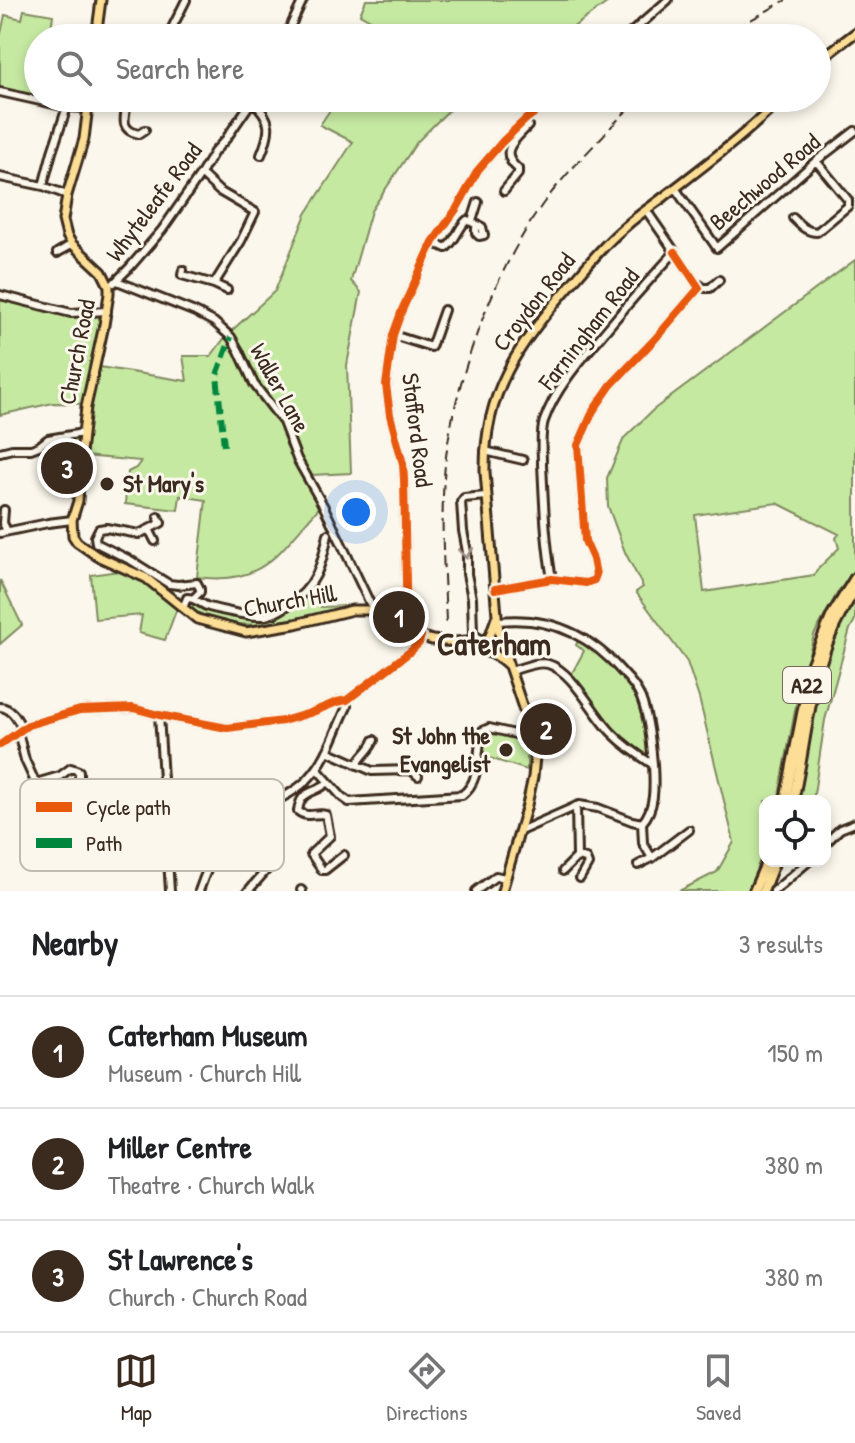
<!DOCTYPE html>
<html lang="en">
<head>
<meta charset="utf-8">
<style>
	body { margin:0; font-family:"Patrick Hand",sans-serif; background:#f2f2f2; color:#202124 }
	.controls { position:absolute; right:24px; bottom:24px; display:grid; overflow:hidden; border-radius:16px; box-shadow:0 4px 12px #0003 }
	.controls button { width:72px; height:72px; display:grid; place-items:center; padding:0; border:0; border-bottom:2px solid #e0e0e0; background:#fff; color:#202124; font:40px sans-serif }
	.you { position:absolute; left:356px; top:512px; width:28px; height:28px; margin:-20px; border:6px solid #fff; border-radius:50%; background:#1a73e8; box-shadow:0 0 0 12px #1a73e833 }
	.badge { display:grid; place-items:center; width:52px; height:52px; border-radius:50%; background:#3b2a1e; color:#fff; font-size:26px; font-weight:700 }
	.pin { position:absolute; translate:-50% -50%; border:4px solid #fff; box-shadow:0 2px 8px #0006 }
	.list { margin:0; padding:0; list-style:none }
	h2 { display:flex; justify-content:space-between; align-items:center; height:104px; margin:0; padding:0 32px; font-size:34px }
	h2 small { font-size:26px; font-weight:400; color:#757577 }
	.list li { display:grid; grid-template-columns:52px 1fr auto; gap:24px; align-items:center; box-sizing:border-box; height:112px; padding:0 32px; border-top:2px solid #e0e0e0 }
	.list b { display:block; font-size:30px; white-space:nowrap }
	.list p { margin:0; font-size:26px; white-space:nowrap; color:#757577 }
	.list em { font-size:26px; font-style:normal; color:#757577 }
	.icon { flex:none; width:44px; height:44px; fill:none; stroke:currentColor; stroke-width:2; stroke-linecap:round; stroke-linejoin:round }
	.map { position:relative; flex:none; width:855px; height:891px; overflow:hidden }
	.search { position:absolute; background:#fff; box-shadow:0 4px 12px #0003; left:24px; right:24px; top:24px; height:88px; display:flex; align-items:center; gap:20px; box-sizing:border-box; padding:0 28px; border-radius:44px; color:#757577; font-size:30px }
	.sheet { height:440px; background:#fff }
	nav { display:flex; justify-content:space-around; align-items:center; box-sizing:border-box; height:112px; border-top:2px solid #e0e0e0; background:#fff; font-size:22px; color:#757577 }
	nav a { display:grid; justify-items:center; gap:4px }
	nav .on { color:#3b2a1e }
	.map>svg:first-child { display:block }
	.green { fill:#c6e9a2; stroke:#808a60; stroke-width:2; fill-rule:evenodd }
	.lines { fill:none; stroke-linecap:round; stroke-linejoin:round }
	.minor-casing { stroke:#3b2a1e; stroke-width:12 }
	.major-casing { stroke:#3b2a1e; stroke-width:13 }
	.highway-casing { stroke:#3b2a1e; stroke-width:14 }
	.minor { stroke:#fbf7ec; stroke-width:6 }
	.major { stroke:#fcde96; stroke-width:7 }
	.highway { stroke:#fcde96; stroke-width:8 }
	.rail { stroke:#3b2a1e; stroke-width:2; stroke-dasharray:12 6; stroke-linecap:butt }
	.quiet { stroke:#00873e; stroke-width:6; stroke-dasharray:12 6; stroke-linecap:butt }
	.cycleway-casing { stroke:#fbf7ec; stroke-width:13 }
	.cycleway { stroke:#e8590c; stroke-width:8 }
	.oneway { stroke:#9b9085 }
	.poi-dot { fill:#3b2a1e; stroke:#fbf7ec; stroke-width:3 }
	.labels { text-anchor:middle; stroke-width:6; stroke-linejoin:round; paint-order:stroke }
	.shield { fill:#fbf7ec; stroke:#75685c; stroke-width:2 }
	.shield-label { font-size:22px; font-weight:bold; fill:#3b2a1e }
	.street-label { font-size:24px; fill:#3b2a1e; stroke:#fbf7ec }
	.poi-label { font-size:24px; font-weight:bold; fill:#3b2a1e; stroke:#fbf7ec; text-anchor:start }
	.district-label { font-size:32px; font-weight:bold; fill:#3b2a1e; stroke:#fbf7ec }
	.key { fill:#fbf7ec; stroke:#c1baae; stroke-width:2 }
	.key-label { font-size:22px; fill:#3b2a1e }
</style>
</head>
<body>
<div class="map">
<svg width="855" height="891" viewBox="0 0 855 891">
	<rect width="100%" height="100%" fill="#fbf7ec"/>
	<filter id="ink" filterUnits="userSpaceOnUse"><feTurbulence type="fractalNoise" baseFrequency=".0125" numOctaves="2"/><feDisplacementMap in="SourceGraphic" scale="16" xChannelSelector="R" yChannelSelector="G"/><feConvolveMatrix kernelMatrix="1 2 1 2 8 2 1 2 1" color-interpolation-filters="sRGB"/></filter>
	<g filter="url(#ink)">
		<path class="green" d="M366 0H611L558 38H374L381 26 360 14Z
			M24 10 53 15 50 38H38V97L0 88V38L5 15 22 19Z
			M338 98H461L417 142 371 211 351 281 361 292 347 365 351 473 312 475 318 509C278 553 263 586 197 577L206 500 180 496 178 510 125 504 128 472 136 468 141 461 84 456 91 409 99 367 187 381 183 356H211L226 336 275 291 306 214 353 142 320 125Z
			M855 260V572L839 590 814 635 797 700 778 801H765V847L748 891H679L717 872 734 842 699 698 687 662 636 592 643 587 625 552 608 506 607 478 624 438 653 410ZM777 503 839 534 836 538 839 548 818 569 814 575 704 592 695 515Z
			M0 298 71 316 102 314 103 317 83 404 53 403 0 415Z
			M79 439 75 490 52 487 55 442 58 440Z
			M118 571 142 581 177 608 165 640 139 633 142 615 95 619 91 575Z
			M0 580 22 625 0 644Z
			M310 588 321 607 345 606 342 610C287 621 246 637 192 610L194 598 207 607 259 617 273 615Z
			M855 597V620L850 629 825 720 813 801H796C809 733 816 655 855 597Z
			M581 636 611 658 640 696 653 764C622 737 589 711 572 673L584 651 576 645Z
			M489 732 527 741V770L480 755 483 737Z"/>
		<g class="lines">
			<g class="minor-casing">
				<path id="minor" d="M167 38 186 0
					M285 38 303 0
					M625 38 668 0
					M0 92 67 107 88 108
					M128 98C126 114 117 130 139 134L145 130
					M252 101C273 119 271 131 261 155
					M201 174 219 191 255 212 241 241 214 284 227 290
					M0 177 43 186 67 195
					M43 186 52 152 67 107
					M675 188 717 248 816 161 855 131
					M504 191 518 174V169C498 152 514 141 528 126L526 119
					M793 218C800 225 806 232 817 232L848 206V200L816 161
					M472 221 478 202
					M433 242 446 248C457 239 458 228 467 220L482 227 484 235 479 236 476 233V228L478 226
					M57 253 72 244
					M183 270 182 275 214 284
					M117 281 195 312 214 322 231 337 239 351 254 384 283 422 297 459 324 507 375 614
					M114 283 130 267 162 230 201 174 214 152 226 139 254 98
					M700 285 703 288H710L719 280
					M0 295 71 313 107 311
					M393 335 431 347 444 310
					M485 451 523 460
					M0 452 12 449H31L39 446 48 439 83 433
					M4 510 3 523 7 531
					M158 517 161 523 139 534 106 528 99 529 95 537 96 543 132 561 169 584 178 585 197 583 200 589V592L194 598
					M149 529 155 541
					M0 533 48 523 72 520
					M552 579C545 540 544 503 542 464 542 450 540 434 544 421 555 389 581 360 602 335 626 306 650 279 675 252L646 210
					M495 589 552 579 586 583 594 580 596 575 593 559 585 541 578 445 593 411 611 385 655 339 699 288 675 252
					M183 608 187 598C197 598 201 605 209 607 220 610 247 616 258 616 269 617 278 612 287 606 316 588 322 565 328 534
					M499 621C549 616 590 634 623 673 630 680 637 689 641 698 649 719 651 742 653 764 654 784 656 808 642 823L632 821 598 808 579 805 520 831
					M407 632 404 479 403 464 390 415 386 385 393 335 402 310 433 242 457 208 478 170 502 142 526 119 555 98
					M480 639 473 633 472 598 467 574V552L463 531 461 502 464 498 486 496
					M511 671C522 668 537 661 548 664 573 671 593 714 612 733 624 745 638 755 652 764
					M0 707C12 708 17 719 22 728
					M159 715 170 891
					M18 732 25 760 52 819 82 845 103 841
					M0 745 28 725 80 710 133 708 159 715 227 728 283 721 310 713 337 702 347 700 411 651 419 643 421 636
					M327 751 372 771 411 770 418 776
					M357 765C361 755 371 750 374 740
					M317 769 342 797 349 802 462 795C482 780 476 753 482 731L489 728 515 734 530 732
					M328 782C315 795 301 788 298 811 307 819 317 812 326 815L330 836 311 854 322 870H325L344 855
					M36 783 60 776 71 768 79 771V780
					M642 823 643 843 652 858
					M825 844 840 829 855 823
					M577 857 586 859 588 864 580 878
					M638 865 652 858 689 830
					M563 871 577 857 576 806
					M301 890 302 891
					M199 891C210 859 225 829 256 811 274 801 294 794 309 778 328 758 335 731 347 707V700
					M248 891 270 866
					M476 891 496 876 505 878
					M774 891 809 861"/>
			</g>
			<g class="major-casing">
				<path id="major" d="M96 38 101 0
					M817 62 855 33
					M89 98 84 139 67 195 63 220 67 236 72 244 102 272 109 286V294L104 325 86 407 80 462 78 501 72 520 73 536 77 542 97 556 146 578 197 619 246 632 295 624 352 610H369L407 632 432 640 455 642 488 639
					M489 638 496 618
					M458 644C478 650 493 650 508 665
					M502 891 527 805 533 777 535 757 524 711 500 639 497 615 485 472C484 392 517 347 568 288 586 267 604 244 626 226 638 215 652 206 665 196 705 165 747 134 782 98"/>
			</g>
			<g class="highway-casing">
				<path id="highway" d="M785 801 812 663 832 615 855 578
					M793 801C811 723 808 660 855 590
					M754 891 767 861
					M763 891 775 861"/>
			</g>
			<use href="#minor" class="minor"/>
			<use href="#major" class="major"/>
			<use href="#highway" class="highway"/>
			<path class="rail" d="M719 38 786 0
				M446 622C444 570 440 517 445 465 454 380 493 275 542 205 559 182 578 162 598 141 612 126 625 111 641 98"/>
			<path class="quiet" d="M224 446 217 375 231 337"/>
			<g class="cycleway-casing">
				<path id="cycleway" d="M495 589 552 579 586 583 594 580 596 575 593 559 585 541 578 445 593 411 611 385 655 339 699 288 675 252
					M407 632 404 479 403 464 390 415 386 385 393 335 402 310 433 242 457 208 478 170 502 142 526 119 555 98
					M0 745 28 725 80 710 133 708 159 715 227 728 283 721 310 713 337 702 347 700 411 651 419 643 421 636"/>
			</g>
			<use href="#cycleway" class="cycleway"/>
		</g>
		<defs><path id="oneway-chevron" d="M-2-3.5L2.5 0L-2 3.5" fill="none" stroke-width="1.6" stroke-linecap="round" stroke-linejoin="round" transform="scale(2)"/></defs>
		<use class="oneway" href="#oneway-chevron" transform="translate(466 553) rotate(84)"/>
	</g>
	<g class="poi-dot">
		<circle cx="107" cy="484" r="8"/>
		<circle cx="506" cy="750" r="8"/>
	</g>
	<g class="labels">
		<rect class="shield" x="783" y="667" width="48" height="36" rx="6"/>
		<g class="shield-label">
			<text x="807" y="693">A22</text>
		</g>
		<g class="street-label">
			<text transform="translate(765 182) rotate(-40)" y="8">Beechwood Road</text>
			<text transform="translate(154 202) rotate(-53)" y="8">Whyteleafe Road</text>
			<text transform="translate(534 302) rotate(-52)" y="8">Croydon Road</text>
			<text transform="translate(589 329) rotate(-52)" y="8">Farningham Road</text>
			<text transform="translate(77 352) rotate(-79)" y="8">Church Road</text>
			<text transform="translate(280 388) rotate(61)" y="8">Waller Lane</text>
			<text transform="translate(417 430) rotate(83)" y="8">Stafford Road</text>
			<text transform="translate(290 601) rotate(-10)" y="8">Church Hill</text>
		</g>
		<g class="poi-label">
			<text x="123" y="492">St Mary's</text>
			<text x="490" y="744" text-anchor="end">St John the<tspan x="490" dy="28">Evangelist</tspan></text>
		</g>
		<g class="district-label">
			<text x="494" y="655">Caterham</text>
		</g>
	</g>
	<rect x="20" y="779" width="264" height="92" rx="12" class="key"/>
	<rect x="36" y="802" width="36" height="10" fill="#e8590c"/>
	<rect x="36" y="838" width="36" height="10" fill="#00873e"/>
	<g class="key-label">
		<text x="86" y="815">Cycle path</text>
		<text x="86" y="851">Path</text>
	</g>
</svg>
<div class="controls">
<button><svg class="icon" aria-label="locate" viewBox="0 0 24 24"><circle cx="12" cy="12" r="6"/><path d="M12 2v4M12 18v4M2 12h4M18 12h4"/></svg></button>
</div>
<div class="you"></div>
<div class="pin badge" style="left:399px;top:617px">1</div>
<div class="pin badge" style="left:546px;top:729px">2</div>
<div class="pin badge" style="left:67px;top:468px">3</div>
<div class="search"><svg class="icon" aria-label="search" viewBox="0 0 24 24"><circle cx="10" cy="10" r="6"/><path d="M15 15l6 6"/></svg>Search here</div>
</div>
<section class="sheet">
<h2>Nearby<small>3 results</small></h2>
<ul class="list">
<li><span class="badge">1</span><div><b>Caterham Museum</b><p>Museum · Church Hill</p></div><em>150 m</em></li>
<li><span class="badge">2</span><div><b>Miller Centre</b><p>Theatre · Church Walk</p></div><em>380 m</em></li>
<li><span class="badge">3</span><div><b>St Lawrence's</b><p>Church · Church Road</p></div><em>380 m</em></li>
</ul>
</section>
<nav>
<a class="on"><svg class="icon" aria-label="map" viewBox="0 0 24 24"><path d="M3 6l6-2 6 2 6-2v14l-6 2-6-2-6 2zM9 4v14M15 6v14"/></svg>Map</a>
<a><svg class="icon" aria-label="directions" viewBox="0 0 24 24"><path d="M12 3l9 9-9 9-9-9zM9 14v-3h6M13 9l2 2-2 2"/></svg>Directions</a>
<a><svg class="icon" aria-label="saved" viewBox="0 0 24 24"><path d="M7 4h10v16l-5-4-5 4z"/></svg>Saved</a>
</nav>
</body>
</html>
